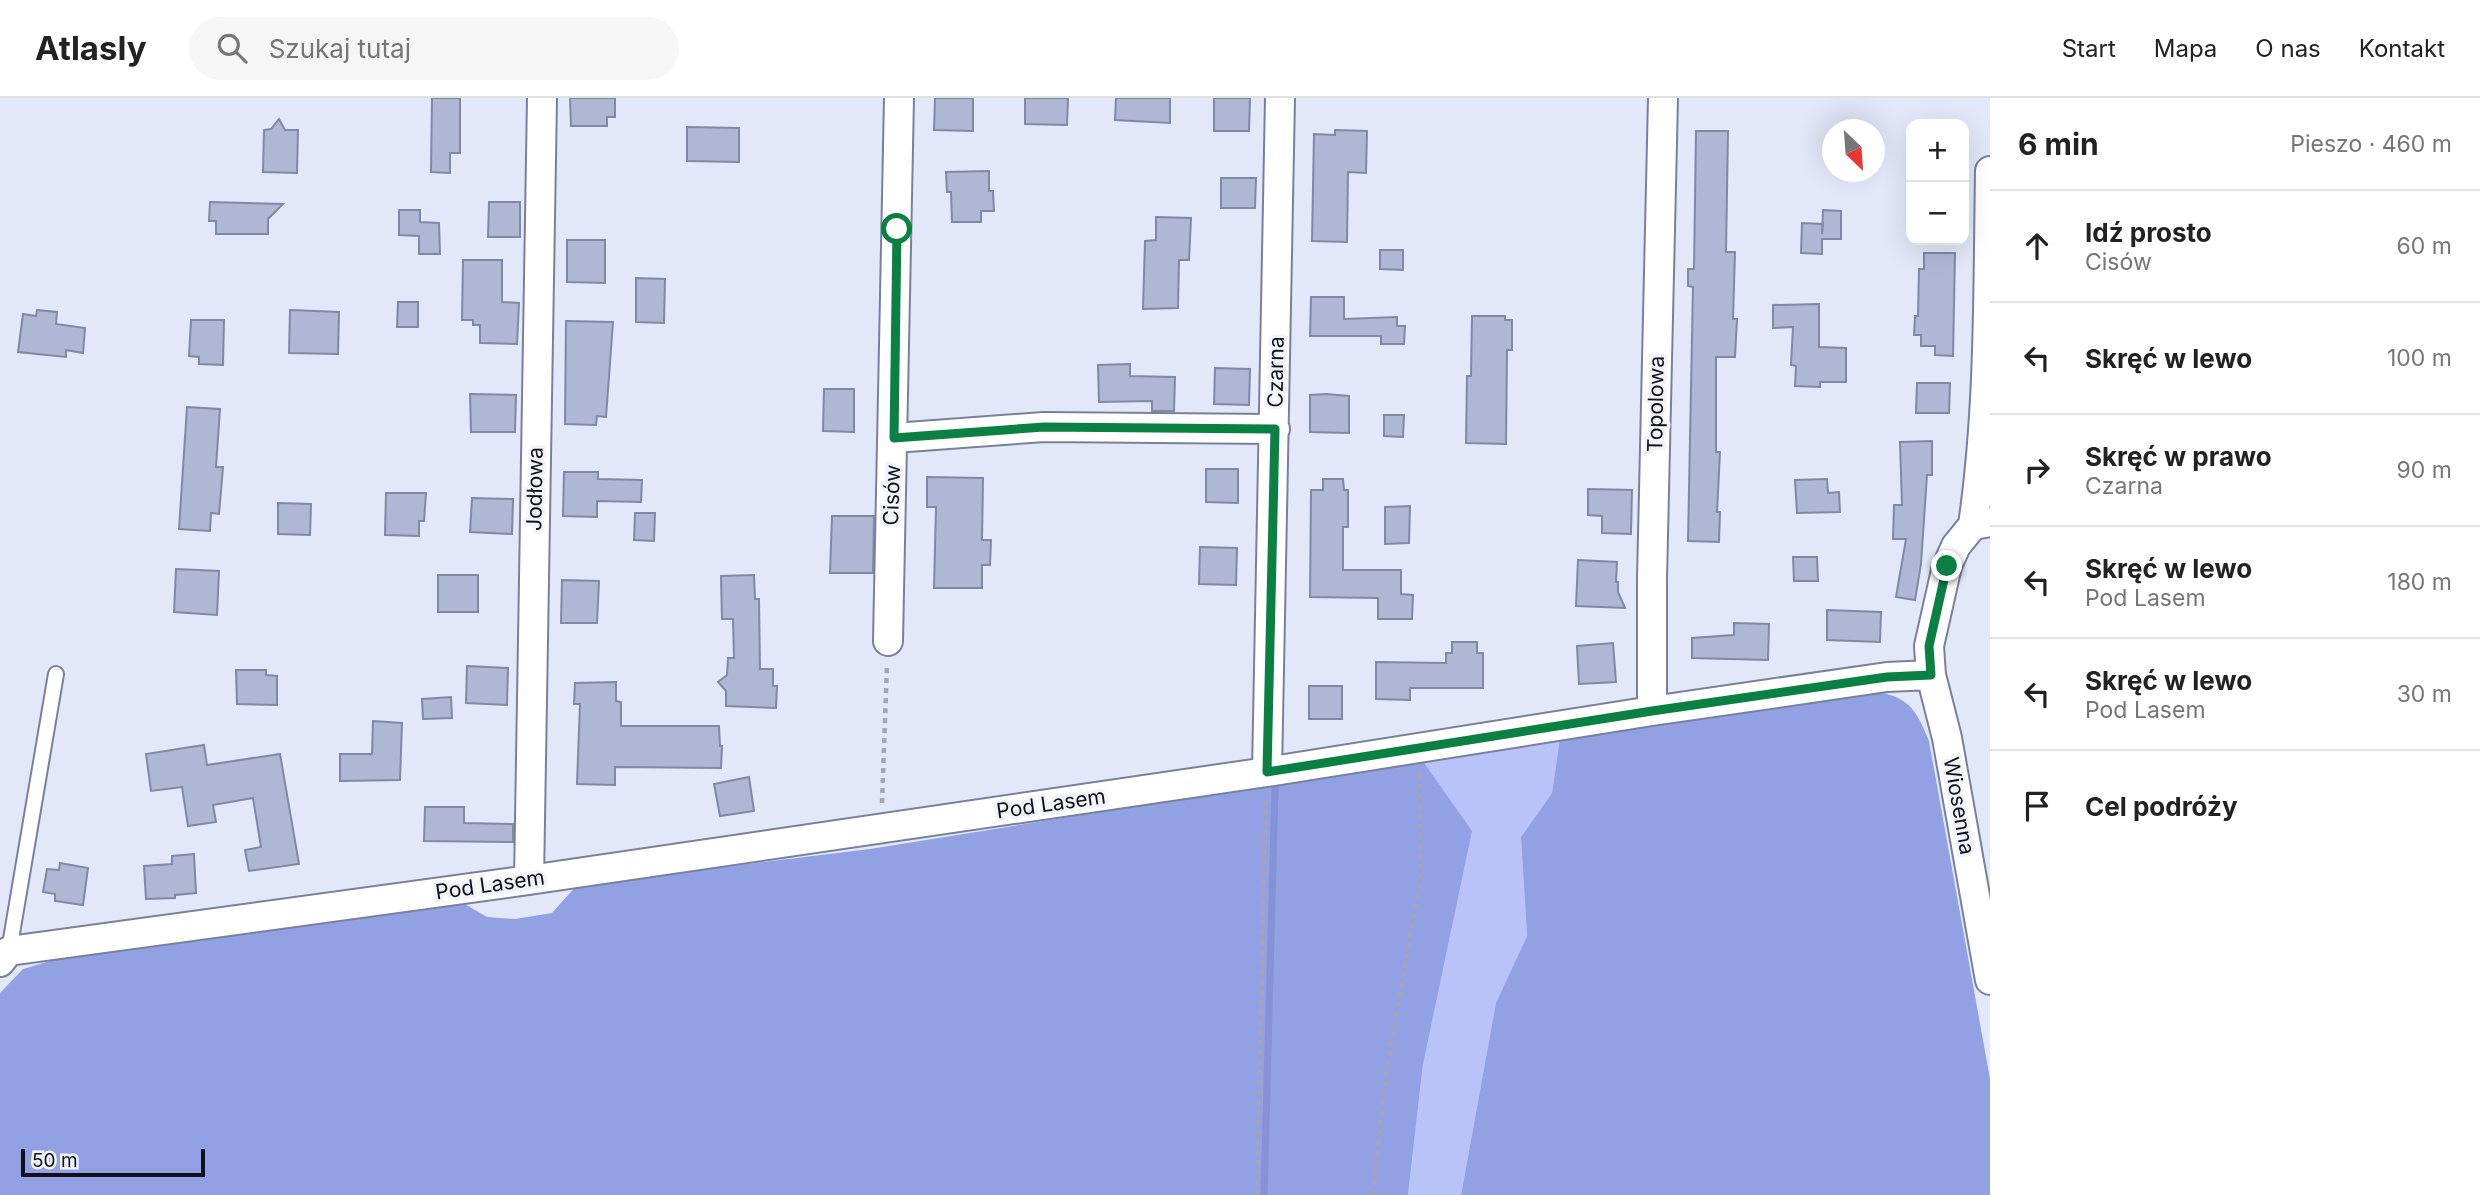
<!DOCTYPE html>
<html lang="pl">
<head>
<meta charset="utf-8">
<style>
	body { margin:0; font-family:Inter,sans-serif; background:#f6f6f6; color:#222 }
	.controls { position:absolute; right:21px; top:21px; display:grid; overflow:hidden; border-radius:14px; box-shadow:0 7px 28px #0002 }
	.controls button { width:63px; height:63px; display:grid; place-items:center; padding:0; border:0; border-bottom:2px solid #e0e0e0; background:#fff; color:#222; font:35px sans-serif }
	.compass { position:absolute; left:1822px; top:21px; width:63px; height:63px; border-radius:50%; background:#fff; box-shadow:0 7px 28px #0002; rotate:155deg }
	.scale { position:absolute; left:21px; bottom:18px; width:184px; box-sizing:border-box; padding-left:7px; border:4px solid #0e111b; border-top:0; font-size:19px; line-height:24px; white-space:nowrap; color:#0e111b; -webkit-text-stroke:5px #f3f4fb; paint-order:stroke }
	.stop { position:absolute; width:21px; height:21px; margin:-16px; border:5px solid #0b8043; border-radius:50%; background:#fff }
	.stop.end { background:#0b8043; border-color:#fff; box-shadow:0 2px 7px #0008 }
	.list { margin:0; padding:0; list-style:none }
	h2 { display:flex; justify-content:space-between; align-items:center; height:91px; margin:0; padding:0 28px; font-size:30px }
	h2 small { font-size:23px; font-weight:400; color:#767676 }
	.list li { display:grid; grid-template-columns:46px 1fr auto; gap:21px; align-items:center; box-sizing:border-box; height:112px; padding:0 28px; border-top:2px solid #e0e0e0 }
	.list b { display:block; font-size:26px; white-space:nowrap }
	.list p { margin:0; font-size:23px; white-space:nowrap; color:#767676 }
	.list em { font-size:23px; font-style:normal; color:#767676 }
	.icon { flex:none; width:38px; height:38px; fill:none; stroke:currentColor; stroke-width:2; stroke-linecap:round; stroke-linejoin:round }
	.map { position:relative; flex:none; width:1990px; height:1097px; overflow:hidden }
	header { display:flex; align-items:center; gap:42px; box-sizing:border-box; height:98px; padding:0 35px; background:#fff; border-bottom:2px solid #e0e0e0 }
	header strong { font-size:33px }
	nav { display:flex; gap:38px; margin-inline-start:auto; font-size:24px }
	.search { width:490px; height:63px; background:#f6f6f6; display:flex; align-items:center; gap:18px; box-sizing:border-box; padding:0 24px; border-radius:38px; color:#767676; font-size:26px }
	main { display:flex }
	aside { flex:1; background:#fff }
	.map>svg:first-child { display:block }
	.green { fill:#b8c4f8 }
	.forest { fill:#92a0e4 }
	.lines { fill:none; stroke-linecap:round; stroke-linejoin:round }
	.stream { stroke:#8592d5; stroke-width:7 }
	.building { fill:#b0b7d5; stroke:#8188a4; stroke-width:2 }
	.lane-casing { stroke:#7a809c; stroke-width:18 }
	.street-casing { stroke:#7a809c; stroke-width:32 }
	.path { stroke:#a1a5b5; stroke-width:4.5; stroke-dasharray:5 5; stroke-linecap:butt }
	.lane { stroke:#fff; stroke-width:14 }
	.street { stroke:#fff; stroke-width:28 }
	.route { stroke:#0b8043; stroke-width:9 }
	.labels { text-anchor:middle; stroke-width:7; stroke-linejoin:round; paint-order:stroke }
	.street-label { font-size:21px; fill:#0e111b; stroke:#f3f4fb }
</style>
</head>
<body>
<header>
<strong>Atlasly</strong>
<div class="search"><svg class="icon" aria-label="search" viewBox="0 0 24 24"><circle cx="10" cy="10" r="6"/><path d="M15 15l6 6"/></svg>Szukaj tutaj</div>
<nav><a>Start</a><a>Mapa</a><a>O nas</a><a>Kontakt</a></nav>
</header>
<main>
<div class="map">
<svg width="1990" height="1097" viewBox="0 0 1990 1097">
	<rect width="100%" height="100%" fill="#e2e7f9"/>
	<path class="green" d="M1560 640 1552 695 1521 739 1527 838 1496 906 1461 1097H1408L1423 966 1422 662Z"/>
	<path class="forest" d="M1860 591C1903 597 1913 602 1929 643L1990 981V1097H1461L1496 905 1527 838 1521 739 1552 695 1560 640Z
		M1422 662 1472 733 1423 966 1408 1097H0V895L23 871 60 860 463 805 487 819 515 821 552 815 577 787 870 751Z"/>
	<g class="lines">
		<path class="stream" d="M1264 1097 1275 690"/>
	</g>
	<path class="building" d="M432 0H460V55H450V75L431 74Z
		M570 0H615V19H607V28H571Z
		M935 0H973V33L934 32Z
		M1025 0H1068L1067 27 1025 26Z
		M1116 0H1170V25L1115 22Z
		M1214 0H1250L1249 33H1214Z
		M279 21 285 32H298L297 75 263 74 264 32 271 31Z
		M687 29 739 30V64L687 63Z
		M1335 32 1367 33 1366 75 1348 74 1347 144 1312 143 1314 36 1335 37Z
		M1696 33H1728L1726 154H1735L1733 221H1737L1735 259H1716V354H1720L1717 414H1720L1719 444 1688 443 1693 189 1688 188V171H1694Z
		M989 73V93H993L994 113H981V124H952L951 94H947L946 74Z
		M1221 80H1256L1255 110H1221Z
		M210 104 283 106 268 121V136H216V123H209Z
		M489 104H520V139H488Z
		M399 112H420V124L439 125 440 156H419V138L399 137Z
		M1823 112 1841 113V141H1822V156L1801 155 1802 125 1823 126 1822 136Z
		M1156 119 1191 120 1189 162H1179L1178 210 1143 211 1145 143 1156 142Z
		M567 142H605V185L567 184Z
		M1380 152H1403V172L1380 171Z
		M1924 155H1955L1953 258 1935 257V248H1921V237H1914L1915 218H1918L1919 171H1924Z
		M463 162H502V204L519 205 517 246 480 245V227H473V222H462Z
		M636 180 665 181 664 225 636 224Z
		M1311 199H1344V221L1397 219V228H1405L1404 246H1381V238H1310Z
		M398 204H418V229H397Z
		M1819 206V249L1846 250V284H1820V289L1795 288 1796 268 1791 267 1793 229 1773 230V207Z
		M37 212 57 214 56 226 85 230 83 255 66 252V259L18 254 23 216 36 218Z
		M290 212 339 214 338 256 289 255Z
		M1472 218H1505V222H1512V252H1507L1506 346 1466 345 1467 278H1471Z
		M191 222H224L223 267 199 266V259L189 258Z
		M566 223 613 224 606 319 597 318 596 327 565 326Z
		M1130 266V278L1175 279 1174 313H1152V303L1099 304 1098 267Z
		M1215 270 1250 271 1249 307 1214 306Z
		M1917 285H1950L1949 315H1916Z
		M824 291H854V334L823 333Z
		M470 296 516 297 515 334H471Z
		M1326 296 1349 298V335L1310 334V297Z
		M187 309 220 311 216 369H223L219 416 211 415 210 433 179 431Z
		M1384 317H1404L1403 339 1384 338Z
		M1932 343V377H1927L1921 466 1915 502 1896 499 1906 441H1893L1894 407H1902L1900 344Z
		M1206 371H1238V405L1206 404Z
		M564 374H598V381L642 382 641 404 597 403V419L563 418Z
		M927 379 983 380 982 442H991L990 467H982V490H934L936 409H927Z
		M1323 381H1343L1344 392H1348V429H1343V472H1401V496L1413 497 1412 521H1378V500L1310 499 1311 392H1323Z
		M1827 381 1828 395 1839 394 1840 414 1797 415 1795 382Z
		M1588 391 1632 392 1631 436 1602 435V418L1588 417Z
		M386 395H426L424 423H419V438L385 437Z
		M472 400 513 401 512 436 470 434Z
		M278 405 311 406 310 437 278 436Z
		M1410 408 1409 445 1385 446V409Z
		M635 415H655L654 443 634 442Z
		M832 418H874L873 475H830Z
		M1200 449 1237 450 1236 487 1199 486Z
		M1793 459H1817L1818 483H1794Z
		M1578 462 1617 464 1616 484H1618V494L1625 510 1576 508Z
		M176 471 219 473 217 517 174 514Z
		M438 477H478V514H438Z
		M754 477 755 501H759L760 571H773V588H777L776 610 726 608V593L718 584 727 577 728 560H734L733 521H722L721 478Z
		M562 482 599 483 597 525H561Z
		M1827 512 1881 514 1880 544 1827 542Z
		M1734 525 1769 526 1768 562 1692 560V540L1734 537Z
		M1452 544H1477V555H1483V590H1410V602L1376 601V564L1446 565V555H1452Z
		M1613 545 1616 584 1579 586 1577 548Z
		M467 568 508 570 507 607 466 605Z
		M236 572H266V577L277 578V607L237 606Z
		M616 584V603L621 604V628H719L720 648H722L721 670 615 669V687L577 686 580 606H574L575 585Z
		M1309 588H1342V621H1309Z
		M451 599 452 620 423 621 422 601Z
		M373 623 402 625 400 682 340 683V656H372Z
		M204 647 207 667 280 656 299 766 249 773 245 752 261 749 253 700 213 707 216 724 188 728 182 689 151 693 146 656Z
		M749 679 754 713 720 718 714 686Z
		M425 709H464V725L513 726V744L424 743Z
		M194 756 196 795 175 797V800L146 801 144 768 172 766V758Z
		M60 765 88 770 83 807 55 803V796L43 794 47 771 59 772Z"/>
	<g class="lines">
		<g class="lane-casing">
			<path id="lane" d="M9 853 56 576"/>
		</g>
		<g class="street-casing">
			<path id="street" d="M894 340 1044 329 1275 331
				M1990 424 1973 427 1956 448 1947 468 1929 548 1931 577 1947 640 1990 882
				M1973 427C1990 310 1988 191 1990 73
				M888 543 899 0
				M1652 613V481L1663 0
				M1267 674 1280 0
				M529 782 542 0
				M0 864 9 853 529 782 1267 674 1652 613 1887 579 1931 577"/>
		</g>
		<path class="path" d="M882 705 887 567
			M1257 1097 1266 699
			M1373 1097 1387 969 1421 778 1419 676"/>
		<use href="#lane" class="lane"/>
		<use href="#street" class="street"/>
	</g>
	<g class="lines">
		<path class="route" d="M897 131 894 340 1044 329 1275 331 1267 674 1652 613 1887 579 1931 577 1929 548 1947 468"/>
	</g>
	<g class="labels">
		<g class="street-label">
			<text transform="translate(1276 274) rotate(-89)" y="7">Czarna</text>
			<text transform="translate(1656 306) rotate(-89)" y="7">Topolowa</text>
			<text transform="translate(535 391) rotate(-89)" y="7">Jodłowa</text>
			<text transform="translate(892 397) rotate(-88)" y="7">Cisów</text>
			<text transform="translate(1051 706) rotate(-8)" y="7">Pod Lasem</text>
			<text transform="translate(1959 708) rotate(80)" y="7">Wiosenna</text>
			<text transform="translate(490 787) rotate(-8)" y="7">Pod Lasem</text>
		</g>
	</g>
</svg>
<div class="controls">
<button>+</button>
<button>−</button>
</div>
<svg class="compass" viewBox="-18 -18 36 36"><path d="M0-13l5 13h-10z" fill="#e53935"/><path d="M0 13l5-13h-10z" fill="#767676"/></svg>
<div class="scale">50 m</div>
<div class="stop" style="left:897px;top:131px"></div>
<div class="stop end" style="left:1947px;top:468px"></div>
</div>
<aside>
<h2>6 min<small>Pieszo · 460 m</small></h2>
<ul class="list">
<li><svg class="icon" aria-label="ahead" viewBox="0 0 24 24"><path d="M12 20V5M6 11l6-6 6 6"/></svg><div><b>Idź prosto</b><p>Cisów</p></div><em>60 m</em></li>
<li><svg class="icon" aria-label="left" viewBox="0 0 24 24"><path d="M17 20v-9H6M10 6l-5 5 5 5"/></svg><div><b>Skręć w lewo</b></div><em>100 m</em></li>
<li><svg class="icon" aria-label="right" viewBox="0 0 24 24"><path d="M7 20v-9h11M14 6l5 5-5 5"/></svg><div><b>Skręć w prawo</b><p>Czarna</p></div><em>90 m</em></li>
<li><svg class="icon" aria-label="left" viewBox="0 0 24 24"><path d="M17 20v-9H6M10 6l-5 5 5 5"/></svg><div><b>Skręć w lewo</b><p>Pod Lasem</p></div><em>180 m</em></li>
<li><svg class="icon" aria-label="left" viewBox="0 0 24 24"><path d="M17 20v-9H6M10 6l-5 5 5 5"/></svg><div><b>Skręć w lewo</b><p>Pod Lasem</p></div><em>30 m</em></li>
<li><svg class="icon" aria-label="arrive" viewBox="0 0 24 24"><path d="M6 21V4h12l-3 4 3 4H6"/></svg><div><b>Cel podróży</b></div></li>
</ul>
</aside>
</main>
</body>
</html>
